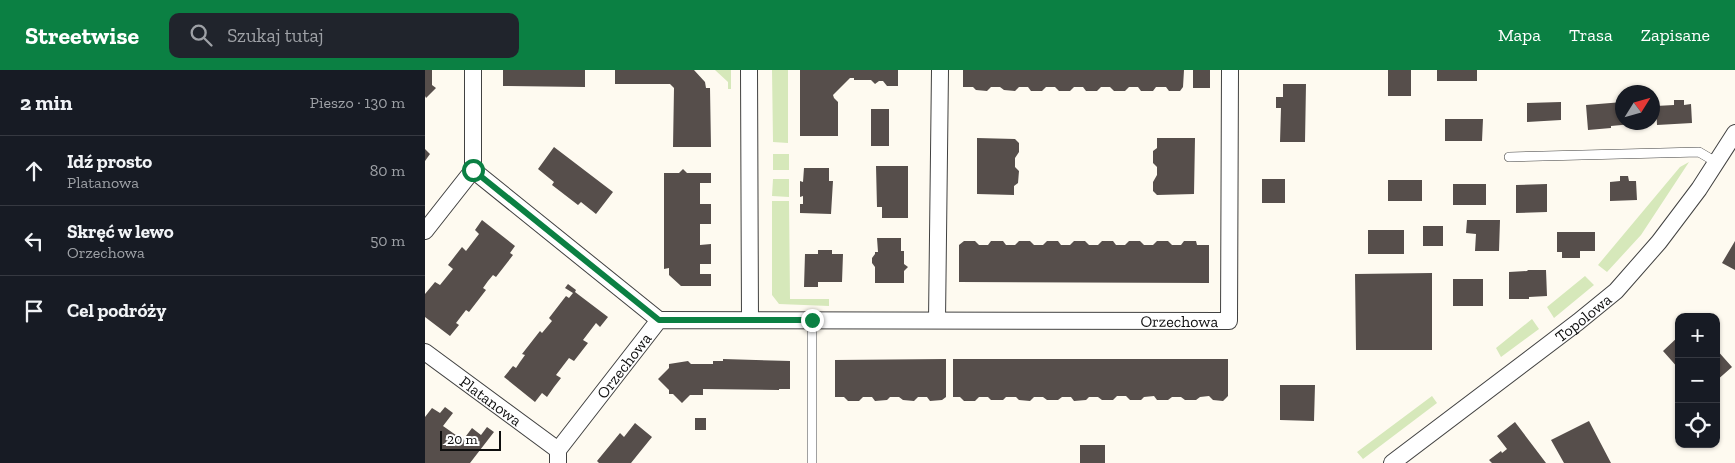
<!DOCTYPE html>
<html lang="pl">
<head>
<meta charset="utf-8">
<style>
	body { margin:0; font-family:"Zilla Slab",serif; background:#20242c; color:#f1f3f6 }
	.controls { position:absolute; right:15px; bottom:15px; display:grid; overflow:hidden; border-radius:10px; box-shadow:0 1px 4px #0004 }
	.controls button { width:45px; height:45px; display:grid; place-items:center; padding:0; border:0; border-bottom:1px solid #363941; background:#171b24; color:#f1f3f6; font:25px sans-serif }
	.compass { position:absolute; left:1190px; top:15px; width:45px; height:45px; border-radius:50%; background:#171b24; box-shadow:0 1px 4px #0004; rotate:53deg }
	.scale { position:absolute; left:15px; bottom:12px; width:61px; box-sizing:border-box; padding-left:5px; border:2px solid #0e0e0e; border-top:0; font-size:14px; line-height:18px; white-space:nowrap; color:#0e0e0e; -webkit-text-stroke:4px #fff; paint-order:stroke }
	.stop { position:absolute; width:15px; height:15px; margin:-11px; border:4px solid #0b8043; border-radius:50%; background:#fff }
	.stop.end { background:#0b8043; border-color:#fff; box-shadow:0 1px 5px #0008 }
	.list { margin:0; padding:0; list-style:none }
	h2 { display:flex; justify-content:space-between; align-items:center; height:65px; margin:0; padding:0 20px; font-size:21px }
	h2 small { font-size:16px; font-weight:400; color:#9ea1a6 }
	.list li { display:grid; grid-template-columns:32px 1fr auto; gap:15px; align-items:center; box-sizing:border-box; height:70px; padding:0 20px; border-top:1px solid #363941 }
	.list b { display:block; font-size:19px; white-space:nowrap }
	.list p { margin:0; font-size:16px; white-space:nowrap; color:#9ea1a6 }
	.list em { font-size:16px; font-style:normal; color:#9ea1a6 }
	.icon { flex:none; width:28px; height:28px; fill:none; stroke:currentColor; stroke-width:2; stroke-linecap:round; stroke-linejoin:round }
	.map { position:relative; flex:none; width:1310px; height:393px; overflow:hidden }
	header { display:flex; align-items:center; gap:30px; box-sizing:border-box; height:70px; padding:0 25px; background:#0b8043; color:#fff }
	header strong { font-size:24px }
	nav { display:flex; gap:28px; margin-inline-start:auto; font-size:18px }
	.search { width:350px; height:45px; background:#20242c; display:flex; align-items:center; gap:12px; box-sizing:border-box; padding:0 18px; border-radius:10px; color:#9ea1a6; font-size:19px }
	main { display:flex }
	aside { flex:1; background:#171b24 }
	.map>svg:first-child { display:block }
	.green { fill:#d6e8ba }
	.building { fill:#564e4b }
	.lines { fill:none; stroke-linecap:round; stroke-linejoin:round }
	.service-casing { stroke:#414141; stroke-width:10 }
	.minor-casing { stroke:#414141; stroke-width:18 }
	.service { stroke:#fff; stroke-width:9 }
	.minor { stroke:#fff; stroke-width:16 }
	.route { stroke:#0b8043; stroke-width:6 }
	.labels { text-anchor:middle; stroke-width:5; stroke-linejoin:round; paint-order:stroke }
	.street-label { font-size:16px; fill:#0e0e0e; stroke:#fff }
</style>
</head>
<body>
<header>
<strong>Streetwise</strong>
<div class="search"><svg class="icon" aria-label="search" viewBox="0 0 24 24"><circle cx="10" cy="10" r="6"/><path d="M15 15l6 6"/></svg>Szukaj tutaj</div>
<nav><a>Mapa</a><a>Trasa</a><a>Zapisane</a></nav>
</header>
<main>
<aside>
<h2>2 min<small>Pieszo · 130 m</small></h2>
<ul class="list">
<li><svg class="icon" aria-label="ahead" viewBox="0 0 24 24"><path d="M12 20V5M6 11l6-6 6 6"/></svg><div><b>Idź prosto</b><p>Platanowa</p></div><em>80 m</em></li>
<li><svg class="icon" aria-label="left" viewBox="0 0 24 24"><path d="M17 20v-9H6M10 6l-5 5 5 5"/></svg><div><b>Skręć w lewo</b><p>Orzechowa</p></div><em>50 m</em></li>
<li><svg class="icon" aria-label="arrive" viewBox="0 0 24 24"><path d="M6 21V4h12l-3 4 3 4H6"/></svg><div><b>Cel podróży</b></div></li>
</ul>
</aside>
<div class="map">
<svg width="1310" height="393" viewBox="0 0 1310 393">
	<rect width="100%" height="100%" fill="#fefaf0"/>
	<path class="green" d="M290 0H306V19H303V12Z
		M347 0H363V73L348 72Z
		M348 84H364V100H348Z
		M1264 92 1216 165 1182 202 1173 195 1255 97Z
		M348 109H364V127L347 126Z
		M347 131H364L365 229H404V236L354 234 347 225Z
		M1160 206 1169 215 1129 248 1122 237Z
		M1107 249 1114 259 1076 287 1071 278Z
		M1007 326 1012 333 938 389 932 382Z"/>
	<path class="building" d="M0 0H7V15L11 18 1 28 0 26Z
		M78 0H160V17L78 16Z
		M190 0H269L280 12 281 18H285L286 77H248L249 18 245 14H190Z
		M375 0H473V16H462L458 11H454L450 14 446 10H429V8H425L408 25 409 28 413 32V66H375Z
		M538 0H759L758 17 755 21H744L741 17H731L728 21H716L713 17H704L700 21H689L685 17H676L672 21H661L658 17H649L645 21H634L630 17H621L617 21H606L603 17H594L590 21 579 20 575 17H566L562 21 551 20 548 17H538Z
		M768 0H785V18H768Z
		M963 0H986V26H963Z
		M1012 0H1052V11H1012Z
		M858 14H881L880 72H855L856 38H851V27H858Z
		M1249 30H1259V35L1266 34 1267 53 1232 55 1231 36 1249 35Z
		M1136 32V50L1102 52V33Z
		M1198 32V52H1207V54L1186 56V58L1163 60 1161 35Z
		M446 39H464V76H446Z
		M1020 49H1058L1057 71H1020Z
		M552 68 590 69 594 73V82L590 88V97L594 101 593 113 589 116V125L552 124Z
		M732 68H770L769 124 732 125 728 121V112L732 105V97L728 93V81L732 78Z
		M129 77 188 122 171 144 156 132 153 135 127 115 129 112 113 99Z
		M0 79 5 84 0 91Z
		M451 96H483V148H457V137H452Z
		M379 98H404V111H408L406 144 375 143V134H378V126L375 127V111L378 112Z
		M258 99 262 103H286V113H275V134H286V154H275V175L286 174V194H275V204H286V216H256L244 205V198L239 199V103H254Z
		M1195 106H1203L1204 111H1211L1212 130 1185 131V112L1195 111Z
		M837 109H860V133H837Z
		M963 110H997V131H963Z
		M1028 114H1061V135H1028Z
		M1122 114V142L1091 143V115Z
		M57 150 90 176 85 183 88 185 71 207 68 205 63 211 58 218 61 220 44 242 41 240 31 253 34 255 25 266 0 247V224L10 212 15 215 28 199 23 195 37 177 41 181 54 164 50 160Z
		M1042 150H1075L1074 181H1050L1051 164 1041 163Z
		M998 156H1018V176H998Z
		M943 160H979V184H943Z
		M1132 162H1170V181H1155V188H1137V182H1132Z
		M452 168H476V181H479V194L483 197 479 201V213H450V197L447 193V188L450 184V182H453Z
		M539 171H550L554 175H563L566 171H578L581 175H590L594 171H605L609 175H618L622 171H633L636 175H645L649 171H660L664 175H673L677 171H688L691 175H700L704 171H715L719 175H728L732 171H743L747 175H756L759 171H771L772 175H784V213L534 212V175Z
		M1310 171V200L1297 193Z
		M393 180H407V184H418L417 212H393V217H379L380 184H393Z
		M1103 200H1121L1122 226 1104 227V229H1084V202L1102 201Z
		M1007 203V280H931L930 204Z
		M1028 209H1058V236H1028Z
		M143 214 151 220 150 222 183 247 175 257 171 253 158 270 163 273 149 291 144 288 131 305 136 308 129 317 122 327 117 323 110 332 79 307 88 296 91 298 95 292 100 285 97 284 115 261 117 263 127 251 124 248 141 226 144 228 148 223 140 218Z
		M1254 266V299L1238 281Z
		M1291 279 1307 297 1291 311Z
		M298 289 365 291V319H354V320L278 319V325H265L257 333 248 324H244V320L233 309 244 298V294L263 291 266 294H288V291H298Z
		M521 289V327L517 330 505 331 502 327H493L489 331 478 330 474 327H465L462 330 450 331 447 327H438L434 331H423L419 327H410V290Z
		M528 289H803V326L798 331 788 330 784 326 775 327 771 330H760L756 327H747L743 330H732L729 326 719 327 716 330H705L701 326H692L688 330H677L673 327H664L661 330 649 331 646 327H637L633 330H622L618 327H609L605 331 594 330 591 327H581L578 330H566L563 327H554L550 331H539L535 327H528Z
		M855 315H890L889 351 855 350Z
		M20 337 28 343 18 356 38 370 47 358 56 365 62 357 69 362 45 393H0V347L7 338 15 343Z
		M270 348H281V360H270Z
		M1164 351 1186 393H1139L1126 370Z
		M1090 352 1121 393H1067L1064 390 1076 381 1077 383 1082 379 1072 366Z
		M210 353 227 367 206 393H174L172 391 195 363 199 367Z
		M655 375H680V393H655Z"/>
	<g class="lines">
		<g class="service-casing">
			<path id="service" d="M1084 87 1274 82 1291 92
				M387 250V393"/>
		</g>
		<g class="minor-casing">
			<g id="minor">
				<path d="M324 0 325 250"/>
				<path d="M48 100 234 250"/>
				<path d="M0 161 48 100V0"/>
				<path d="M512 250 515 0"/>
				<path id="s1" d="M0 282 133 380"/>
				<path id="s2" d="M133 393V380L234 250 804 251 805 0"/>
				<path id="s3" d="M967 393 1153 252 1191 221 1234 172 1274 119 1310 63"/>
			</g>
		</g>
		<use href="#service" class="service"/>
		<use href="#minor" class="minor"/>
	</g>
	<g class="lines">
		<path class="route" d="M48 100 234 250H387"/>
	</g>
	<g class="labels">
		<g class="street-label">
			<text dy="6" stroke="none"><textPath href="#s3" startOffset="240">Topolowa</textPath></text>
			<text dy="6" stroke="none"><textPath href="#s2" startOffset="698">Orzechowa</textPath></text>
			<text dy="6" stroke="none"><textPath href="#s2" startOffset="120">Orzechowa</textPath></text>
			<text dy="6" stroke="none"><textPath href="#s1" startOffset="82">Platanowa</textPath></text>
		</g>
	</g>
</svg>
<div class="controls">
<button>+</button>
<button>−</button>
<button><svg class="icon" aria-label="locate" viewBox="0 0 24 24"><circle cx="12" cy="12" r="6"/><path d="M12 2v4M12 18v4M2 12h4M18 12h4"/></svg></button>
</div>
<svg class="compass" viewBox="-18 -18 36 36"><path d="M0-13l5 13h-10z" fill="#e53935"/><path d="M0 13l5-13h-10z" fill="#9ea1a6"/></svg>
<div class="scale">20 m</div>
<div class="stop" style="left:48px;top:100px"></div>
<div class="stop end" style="left:387px;top:250px"></div>
</div>
</main>
</body>
</html>
